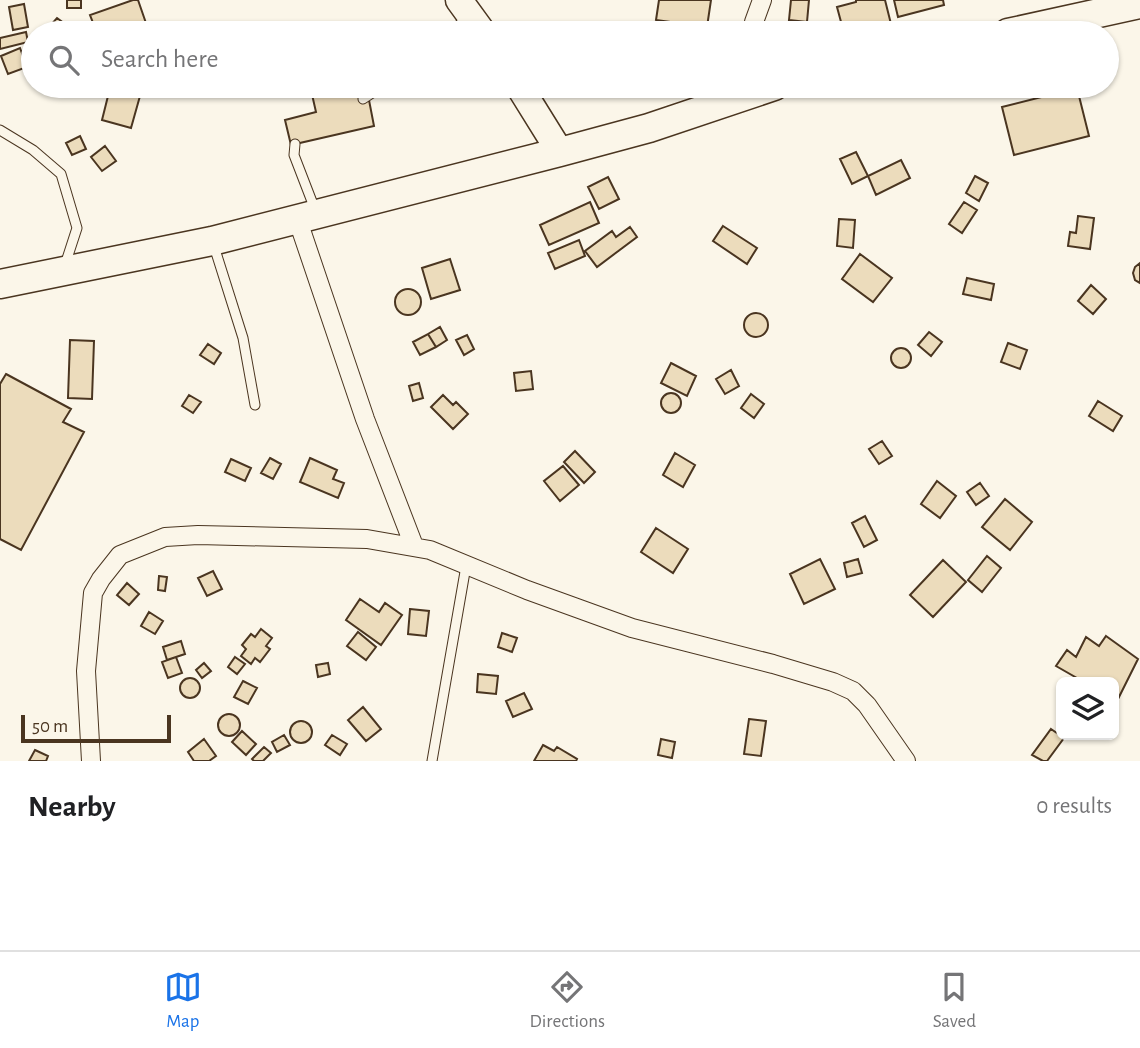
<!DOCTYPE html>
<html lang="en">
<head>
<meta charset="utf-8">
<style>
	body { margin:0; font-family:"Alegreya Sans",sans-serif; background:#f2f2f2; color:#202124 }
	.controls { position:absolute; right:21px; bottom:21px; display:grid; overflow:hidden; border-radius:10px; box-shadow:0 2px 5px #0004 }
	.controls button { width:63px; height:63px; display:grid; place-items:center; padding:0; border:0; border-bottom:2px solid #e0e0e0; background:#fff; color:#202124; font:35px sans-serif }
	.scale { position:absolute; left:21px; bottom:18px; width:150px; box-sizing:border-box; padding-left:7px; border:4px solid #4a3520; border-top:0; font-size:19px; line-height:24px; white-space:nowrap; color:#4a3520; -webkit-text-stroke:5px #fbf6e9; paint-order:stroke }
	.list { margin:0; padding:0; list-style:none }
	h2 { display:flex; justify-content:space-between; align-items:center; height:91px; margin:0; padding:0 28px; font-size:30px }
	h2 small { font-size:23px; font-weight:400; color:#757577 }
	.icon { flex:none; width:38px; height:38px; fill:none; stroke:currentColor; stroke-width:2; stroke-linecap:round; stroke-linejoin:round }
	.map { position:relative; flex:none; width:1140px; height:761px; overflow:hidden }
	.search { position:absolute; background:#fff; box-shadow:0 2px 5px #0004; left:21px; right:21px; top:21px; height:77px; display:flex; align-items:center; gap:18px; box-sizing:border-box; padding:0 24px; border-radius:38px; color:#757577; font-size:26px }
	.sheet { height:189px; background:#fff }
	nav { display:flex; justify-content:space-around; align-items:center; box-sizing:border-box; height:98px; border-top:2px solid #e0e0e0; background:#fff; font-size:19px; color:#757577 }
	nav a { display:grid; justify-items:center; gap:4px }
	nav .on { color:#1a73e8 }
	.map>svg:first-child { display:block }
	.building { fill:#ecdcbc; stroke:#4a3520; stroke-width:2 }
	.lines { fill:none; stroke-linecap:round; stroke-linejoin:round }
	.lane-casing { stroke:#4a3520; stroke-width:11 }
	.street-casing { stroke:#4a3520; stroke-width:20 }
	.secondary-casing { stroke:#4a3520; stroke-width:29 }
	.primary-casing { stroke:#4a3520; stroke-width:31 }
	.lane { stroke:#fbf6e9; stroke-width:9 }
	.street { stroke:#fbf6e9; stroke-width:18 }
	.secondary { stroke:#fbf6e9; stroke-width:26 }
	.primary { stroke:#fbf6e9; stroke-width:28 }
</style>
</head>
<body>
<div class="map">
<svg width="1140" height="761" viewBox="0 0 1140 761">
	<rect width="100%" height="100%" fill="#fbf6e9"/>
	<path class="building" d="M67 0H81V8H67Z
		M133 0H138L147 26 126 33H97L90 15Z
		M659 0H711L707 27 656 20Z
		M791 0H809L807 22 789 20Z
		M856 0H885L891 24 857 33H844L837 7 856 2Z
		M894 0H943L944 5 898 17Z
		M24 4 28 27 13 30 9 7Z
		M57 18 72 29 68 33H57L49 27Z
		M26 32 28 42 0 49V38Z
		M20 48 27 67 8 74 1 56Z
		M315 86H360L363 102 369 100 374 126 291 145 285 120 316 112 311 90 315 89Z
		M110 88 140 96 131 128 102 120Z
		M1077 88 1089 136 1014 155 1002 107Z
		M80 136 86 149 72 155 66 143Z
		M105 146 116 161 102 171 91 157Z
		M856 152 868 176 852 184 840 159Z
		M901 160 910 178 876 195 868 176Z
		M975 176 988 183 979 201 966 193Z
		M608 177 619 199 599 209 588 187Z
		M590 202 599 223 549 245 540 225Z
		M964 202 977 210 962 233 949 224Z
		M1078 216 1094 218 1090 249 1068 246 1070 232 1076 233Z
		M839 219 855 220 853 248 837 246Z
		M723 226 757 248 747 264 713 241Z
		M630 227 637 237 597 267 585 251 612 231 616 237Z
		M579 240 585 256 555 269 548 253Z
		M860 254 892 278 873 302 842 279Z
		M450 259 460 290 431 299 422 268Z
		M1140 263V283L1135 280 1133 273 1135 267Z
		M967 278 994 284 991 300 963 294Z
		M1091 285 1106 299 1093 314 1078 301Z
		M395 302a13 13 0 1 1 26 0a13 13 0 1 1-26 0Z
		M744 325a12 12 0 1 1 24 0a12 12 0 1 1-24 0Z
		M440 327 447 340 436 347 428 334Z
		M929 332 942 342 931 356 918 345Z
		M428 334 436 347 420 355 413 342Z
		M467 335 474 349 464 355 456 340Z
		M70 340 94 341 92 399 68 398Z
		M1008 343 1027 350 1020 369 1001 362Z
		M208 344 221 353 214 364 200 355Z
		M891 358a10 10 0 1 1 20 0a10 10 0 1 1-20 0Z
		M671 363 696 376 687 396 661 383Z
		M731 370 739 386 725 394 716 379Z
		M531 371 533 389 516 391 514 373Z
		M6 374 71 409 63 422 84 432 21 550 0 539V384Z
		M419 383 423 398 413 401 409 386Z
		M661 403a10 10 0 1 1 20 0a10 10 0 1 1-20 0Z
		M751 394 764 404 754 418 741 408Z
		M189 395 201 402 193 413 182 406Z
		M443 395 453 405 456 402 468 414 453 429 431 407Z
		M1098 401 1122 416 1113 431 1089 416Z
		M882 441 892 456 879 464 869 449Z
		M575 451 595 472 584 483 564 462Z
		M675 453 695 465 683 487 663 475Z
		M270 458 281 464 273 479 261 473Z
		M310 458 337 470 333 479 344 483 338 498 300 482Z
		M231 459 251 468 245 481 225 472Z
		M563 466 579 485 560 501 544 481Z
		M937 481 956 496 940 518 921 504Z
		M980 483 989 496 976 505 967 492Z
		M1005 499 1032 522 1010 550 982 527Z
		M865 516 877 540 864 547 852 523Z
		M656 528 688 549 673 573 641 552Z
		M987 556 1001 568 982 592 968 580Z
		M820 559 835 589 804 604 790 574Z
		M858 559 862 573 847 577 844 563Z
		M943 560 966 582 933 617 910 595Z
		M213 571 222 589 207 596 198 578Z
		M159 576 167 577 165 591 158 590Z
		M127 583 139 594 129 605 117 595Z
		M360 599 379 612 385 603 402 615 381 645 346 620Z
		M410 609 429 611 426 636 408 634Z
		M149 612 163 621 155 634 141 626Z
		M261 629 272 638 266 646 270 649 260 662 255 658 251 664 241 656 246 649 242 645 251 634 255 637Z
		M358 632 376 647 366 660 347 646Z
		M502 633 517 638 512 652 498 647Z
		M1106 636 1138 659 1117 701 1114 699V682H1084L1056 666 1067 650 1076 657 1086 637 1099 646Z
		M181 641 185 654 167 660 163 647Z
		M176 657 182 673 168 678 162 662Z
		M235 657 245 664 237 674 228 667Z
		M204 663 211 671 202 678 196 670Z
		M328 663 330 674 318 677 316 665Z
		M478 674 498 676 496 694 477 692Z
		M180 688a10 10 0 1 1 20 0a10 10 0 1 1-20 0Z
		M243 681 257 688 248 704 234 697Z
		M524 693 532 709 513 717 506 701Z
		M363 707 381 729 366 741 348 720Z
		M218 725a11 11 0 1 1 22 0a11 11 0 1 1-22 0Z
		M749 719 766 721 761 756 744 754Z
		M290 732a11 11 0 1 1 22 0a11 11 0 1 1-22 0Z
		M1051 729 1064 738 1047 761H1043L1032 755Z
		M242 731 256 744 246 755 232 742Z
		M284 735 290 745 277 752 272 742Z
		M332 735 347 744 340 755 325 745Z
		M204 739 216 756 209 761H194L188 752Z
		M661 739 675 742 672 758 658 755Z
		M543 745 554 751 557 747 577 759 576 761H534Z
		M264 747 271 753 263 761H254L252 759Z
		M35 750 48 756 46 761H29Z"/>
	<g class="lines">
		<g class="lane-casing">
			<path id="lane" d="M450 33 469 16
				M363 99 383 86
				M0 130 33 150 61 174 77 228 64 268
				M295 144 294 155 316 212
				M213 243 243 338 255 405
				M432 761 466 566"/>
		</g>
		<g class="street-casing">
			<path id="street" d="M754 33V22L762 0
				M297 218 365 419 414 546
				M91 761 86 671 93 593 101 579 120 555 165 537 198 535 367 539 430 550 527 590 632 628 773 664 833 682 853 691 867 705 906 761"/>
		</g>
		<g class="secondary-casing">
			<path id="secondary" d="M459 0 483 33
				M519 86 560 152"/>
		</g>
		<g class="primary-casing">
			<path id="primary" d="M1008 33 1140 4
				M0 284 212 241 560 152 649 128 774 86"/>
		</g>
		<use href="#lane" class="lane"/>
		<use href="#street" class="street"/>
		<use href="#secondary" class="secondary"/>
		<use href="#primary" class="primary"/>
	</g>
</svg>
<div class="controls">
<button><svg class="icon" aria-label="layers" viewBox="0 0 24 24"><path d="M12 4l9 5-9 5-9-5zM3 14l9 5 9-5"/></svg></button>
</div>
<div class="scale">50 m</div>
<div class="search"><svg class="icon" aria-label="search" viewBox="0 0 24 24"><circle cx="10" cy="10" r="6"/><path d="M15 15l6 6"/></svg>Search here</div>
</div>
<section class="sheet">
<h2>Nearby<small>0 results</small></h2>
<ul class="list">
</ul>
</section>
<nav>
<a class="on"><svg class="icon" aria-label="map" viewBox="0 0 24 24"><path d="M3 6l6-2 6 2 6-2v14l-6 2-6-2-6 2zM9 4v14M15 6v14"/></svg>Map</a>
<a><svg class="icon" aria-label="directions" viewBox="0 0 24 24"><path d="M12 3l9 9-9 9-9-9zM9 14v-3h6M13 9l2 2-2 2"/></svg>Directions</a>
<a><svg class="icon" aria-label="saved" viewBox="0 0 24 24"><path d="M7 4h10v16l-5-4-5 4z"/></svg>Saved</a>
</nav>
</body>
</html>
